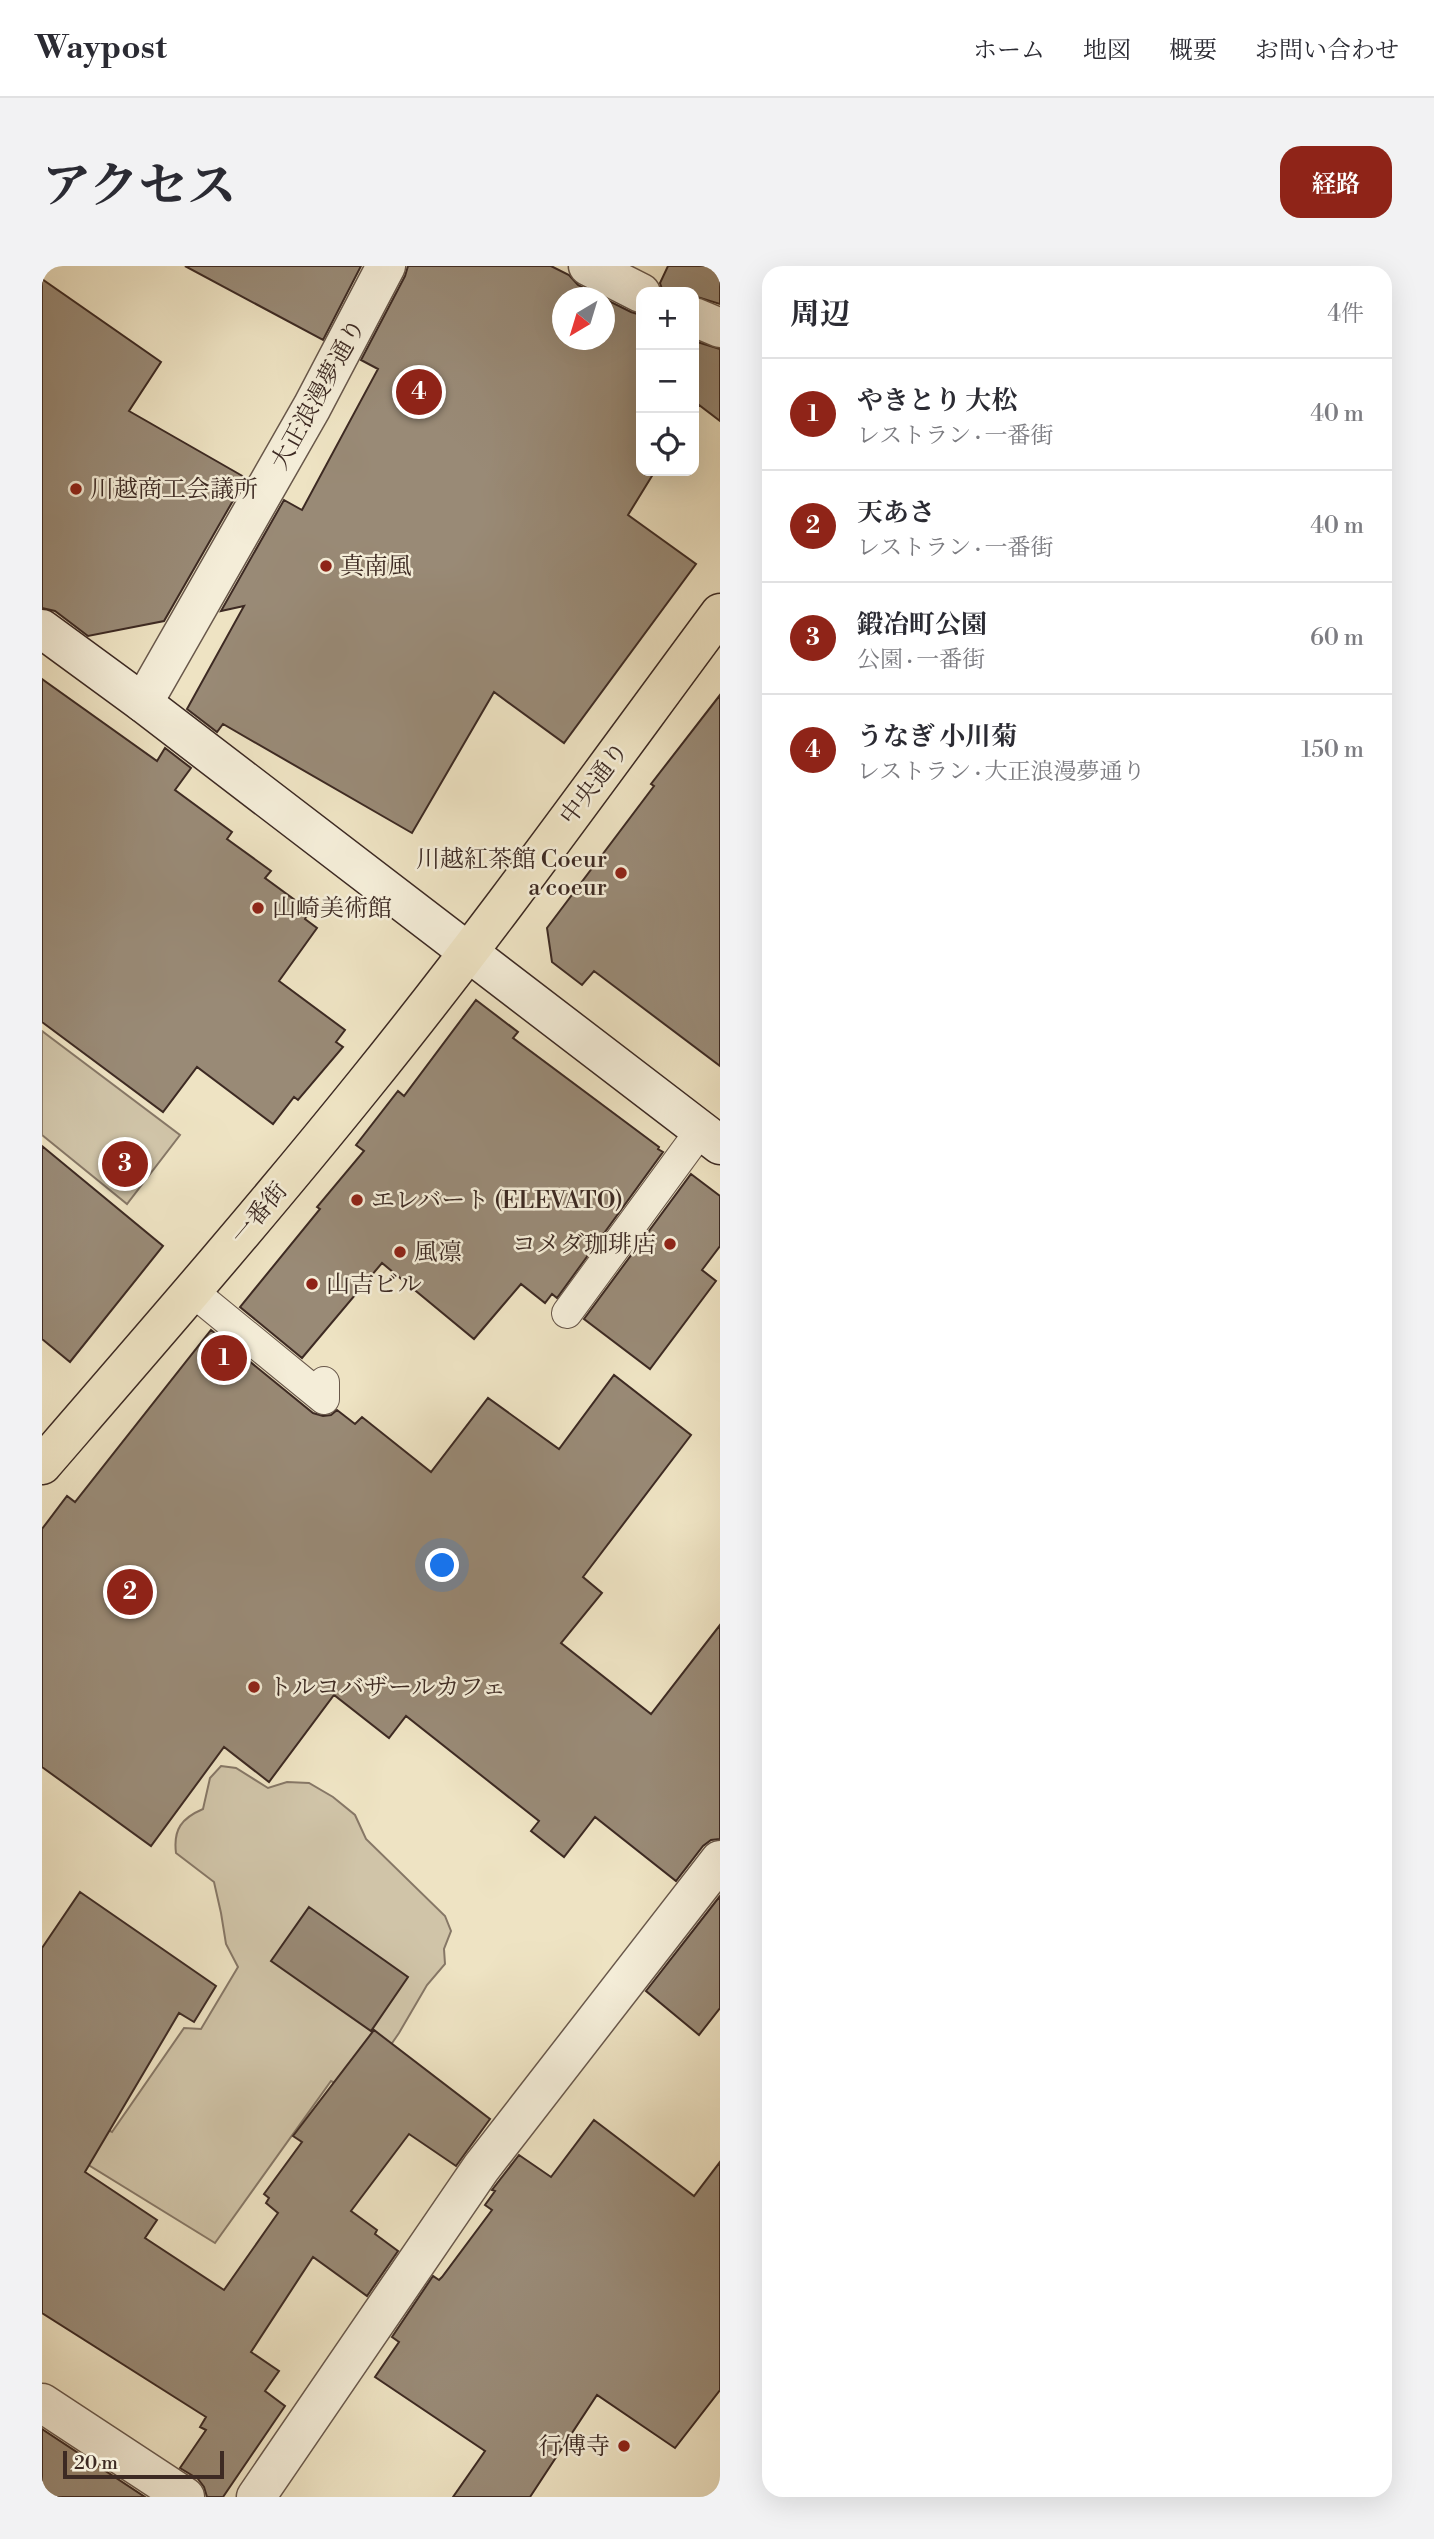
<!DOCTYPE html>
<html lang="ja">
<head>
<meta charset="utf-8">
<style>
	body { margin:0; font-family:"Libre Bodoni","Noto Serif JP",serif; background:#f2f2f3; color:#2b2b33 }
	.controls { position:absolute; right:21px; top:21px; display:grid; overflow:hidden; border-radius:14px; box-shadow:0 7px 28px #0002 }
	.controls button { width:63px; height:63px; display:grid; place-items:center; padding:0; border:0; border-bottom:2px solid #e1e1e2; background:#fff; color:#2b2b33; font:35px sans-serif }
	.compass { position:absolute; left:510px; top:21px; width:63px; height:63px; border-radius:50%; background:#fff; box-shadow:0 7px 28px #0002; rotate:218deg }
	.scale { position:absolute; left:21px; bottom:18px; width:161px; box-sizing:border-box; padding-left:7px; border:4px solid #3d2a23; border-top:0; font-size:19px; line-height:24px; white-space:nowrap; color:#3d2a23; -webkit-text-stroke:5px #f4edd8; paint-order:stroke }
	.you { position:absolute; left:401px; top:1300px; width:24px; height:24px; margin:-18px; border:5px solid #fff; border-radius:50%; background:#1a73e8; box-shadow:0 0 0 10px #1a73e833 }
	.badge { display:grid; place-items:center; width:46px; height:46px; border-radius:50%; background:#8f2418; color:#fff; font-size:23px; font-weight:700 }
	.pin { position:absolute; translate:-50% -50%; border:4px solid #fff; box-shadow:0 2px 7px #0006 }
	.list { margin:0; padding:0; list-style:none }
	h2 { display:flex; justify-content:space-between; align-items:center; height:91px; margin:0; padding:0 28px; font-size:30px }
	h2 small { font-size:23px; font-weight:400; color:#7c7c81 }
	.list li { display:grid; grid-template-columns:46px 1fr auto; gap:21px; align-items:center; box-sizing:border-box; height:112px; padding:0 28px; border-top:2px solid #e1e1e2 }
	.list b { display:block; font-size:26px; white-space:nowrap }
	.list p { margin:0; font-size:23px; white-space:nowrap; color:#7c7c81 }
	.list em { font-size:23px; font-style:normal; color:#7c7c81 }
	.icon { flex:none; width:38px; height:38px; fill:none; stroke:currentColor; stroke-width:2; stroke-linecap:round; stroke-linejoin:round }
	.map { position:relative; flex:none; width:678px; height:2231px; overflow:hidden; border-radius:21px }
	header { display:flex; align-items:center; gap:42px; box-sizing:border-box; height:98px; padding:0 35px; background:#fff; border-bottom:2px solid #e1e1e2 }
	header strong { font-size:33px }
	nav { display:flex; gap:38px; margin-inline-start:auto; font-size:24px }
	.intro { display:flex; align-items:center; justify-content:space-between; box-sizing:border-box; height:168px; padding:0 42px }
	h1 { margin:0; font-size:49px }
	.button { padding:18px 32px; border-radius:21px; background:#8f2418; color:#fff; font-size:24px; font-weight:700 }
	main { display:flex; gap:42px; padding:0 42px }
	aside { flex:1; background:#fff; border-radius:21px; box-shadow:0 7px 28px #0002 }
	.map>svg:first-child { display:block }
	.green { fill:#d0c4a8; stroke:#867766; stroke-width:2 }
	.building { fill:#998a76; stroke:#3d2a23; stroke-width:2 }
	.lines { fill:none; stroke-linecap:round; stroke-linejoin:round }
	.lane-casing { stroke:#69584b; stroke-width:32 }
	.street-casing { stroke:#69584b; stroke-width:41 }
	.secondary-casing { stroke:#3d2a23; stroke-width:41 }
	.primary-casing { stroke:#3d2a23; stroke-width:41 }
	.lane { stroke:#f4edd8; stroke-width:30 }
	.street { stroke:#f4edd8; stroke-width:38 }
	.secondary { stroke:#f4edd8; stroke-width:38 }
	.primary { stroke:#eee3c3; stroke-width:38 }
	.poi-dot { fill:#8f2418; stroke:#f4edd8; stroke-width:2.5 }
	.labels { text-anchor:middle; stroke-width:5; stroke-linejoin:round; paint-order:stroke }
	.street-label { font-size:24px; fill:#3d2a23; stroke:#f4edd8 }
	.poi-label { font-size:24px; fill:#3d2a23; stroke:#f4edd8; text-anchor:start }
</style>
</head>
<body>
<header>
<strong>Waypost</strong>
<nav><a>ホーム</a><a>地図</a><a>概要</a><a>お問い合わせ</a></nav>
</header>
<div class="intro"><h1>アクセス</h1><a class="button">経路</a></div>
<main>
<div class="map">
<svg width="678" height="2231" viewBox="0 0 678 2231">
	<rect width="100%" height="100%" fill="#eee3c3"/>
	<filter id="stains"><feTurbulence type="fractalNoise" baseFrequency=".00286" numOctaves="4"/><feColorMatrix values="0 0 0 0 .2 0 0 0 0 .09 0 0 0 0 .02 0 0 0 .5 -.17"/></filter>
	<radialGradient id="worn" r=".72"><stop offset=".6" stop-color="#630" stop-opacity="0"/><stop offset="1" stop-color="#630" stop-opacity=".3"/></radialGradient>
	<path class="green" d="M0 765 138 869 85 938 0 869Z
		M179 1500 194 1502 226 1522 245 1516 267 1517 291 1531 313 1549 324 1573 403 1650 409 1665 402 1683 403 1698 385 1719 357 1767 315 1828 289 1815 173 1977 19 1882 0 1831 70 1866 142 1762 159 1763 196 1701 184 1678 179 1647 172 1616 134 1587C131 1563 140 1552 161 1543L168 1512Z"/>
	<path class="building" d="M143 0H319L281 74Z
		M366 0H509L527 9 536 19 560 32H521V74H563V33L589 46 599 49V205H613L586 249 654 298 522 477 452 426 370 567 181 458 175 466 145 443 202 340 179 345 242 234 260 244 336 103 319 94 363 10Z
		M626 0H678V38L652 30V26H621L618 17Z
		M0 13 119 96 87 145 204 212 122 355 46 370 13 345 0 342Z
		M652 75 678 83V155L657 139 652 147Z
		M0 413 115 495 123 482 149 502 133 524 190 566 185 573 229 605 223 612 268 645 263 653 275 662 237 715 303 764 294 776 301 781 256 834 252 831 231 858 155 801 121 846 0 756Z
		M678 429V800L552 705 540 719 510 696 505 662 612 520 609 518Z
		M434 734 476 766 471 772 617 881 616 883 621 886 515 1032 510 1028 503 1037 479 1018 432 1073 340 997 260 1092 198 1041 278 943 275 941 322 885 314 879 356 825 362 830Z
		M0 880 121 980 28 1096 0 1073Z
		M649 908 678 930V980L660 1004 674 1015 608 1103 542 1053Z
		M169 1064 271 1147 281 1150 289 1149 295 1144 313 1158 320 1151 389 1206 446 1132 517 1183 572 1109 649 1169 541 1311 560 1327 519 1377 609 1448 678 1359V1573L669 1574 661 1580 634 1615 553 1551 522 1591 489 1565 497 1555 364 1450 347 1472 292 1429 227 1516 182 1481 109 1580 0 1501V1263L25 1230 33 1236Z
		M38 1626 174 1720 152 1756 137 1747 43 1906 115 1954 103 1972 182 2024 236 1947 224 1937 227 1932 222 1928 260 1876 251 1870 332 1764 448 1853 414 1900 367 1868 309 1945 335 1964 333 1968 356 1985 325 2030 271 1991 209 2086 237 2105 223 2125 243 2140 181 2231H165L162 2221 156 2213 138 2202 164 2164 158 2161 164 2151 0 2047V1682Z
		M678 1630V1742L657 1769 604 1725Z
		M267 1641 366 1711 329 1765 229 1695Z
		M552 1854 652 1930 678 1896V2124L633 2182 555 2129 488 2231H411L443 2185 333 2111 357 2076 350 2071 391 2010 397 2014 400 2011 450 1944 443 1939 453 1925 450 1924 477 1889 509 1911Z
		M0 2163 103 2231H0Z"/>
	<g class="lines">
		<g class="lane-casing">
			<path id="lane" d="M150 1025 282 1133V1116
				M525 1047 659 864"/>
		</g>
		<g class="street-casing">
			<path id="street" d="M546 0 599 27
				M652 51 678 62
				M101 437 270 141 344 0
				M0 2137 143 2231
				M214 2231 439 1902 678 1594"/>
		</g>
		<g class="secondary-casing">
			<path id="secondary" d="M0 363 101 437 678 879"/>
		</g>
		<g class="primary-casing">
			<path id="primary" d="M0 1199C109 1073 218 948 322 819 446 666 561 505 678 347"/>
		</g>
		<use href="#lane" class="lane"/>
		<use href="#street" class="street"/>
		<use href="#secondary" class="secondary"/>
		<use href="#primary" class="primary"/>
	</g>
	<g class="poi-dot">
		<circle cx="34" cy="223" r="7"/>
		<circle cx="284" cy="300" r="7"/>
		<circle cx="579" cy="607" r="7"/>
		<circle cx="216" cy="642" r="7"/>
		<circle cx="315" cy="934" r="7"/>
		<circle cx="628" cy="978" r="7"/>
		<circle cx="358" cy="986" r="7"/>
		<circle cx="270" cy="1018" r="7"/>
		<circle cx="212" cy="1421" r="7"/>
		<circle cx="582" cy="2180" r="7"/>
	</g>
	<g class="labels">
		<g class="street-label">
			<text transform="translate(276 128) rotate(-61)" y="8">大正浪漫夢通り</text>
			<text transform="translate(552 517) rotate(-53)" y="8">中央通り</text>
			<text transform="translate(217 947) rotate(-50)" y="8">一番街</text>
		</g>
		<g class="poi-label">
			<text x="48" y="231">川越商工会議所</text>
			<text x="298" y="308">真南風</text>
			<text x="565" y="601" text-anchor="end">川越紅茶館 Coeur<tspan x="565" dy="28">a coeur</tspan></text>
			<text x="230" y="650">山崎美術館</text>
			<text x="329" y="942">エレバート (ELEVATO)</text>
			<text x="614" y="986" text-anchor="end">コメダ珈琲店</text>
			<text x="372" y="994">風凛</text>
			<text x="284" y="1026">山吉ビル</text>
			<text x="226" y="1429">トルコバザールカフェ</text>
			<text x="568" y="2188" text-anchor="end">行傅寺</text>
		</g>
	</g>
	<rect width="100%" height="100%" filter="url(#stains)"/>
	<rect width="100%" height="100%" fill="url(#worn)"/>
</svg>
<div class="controls">
<button>+</button>
<button>−</button>
<button><svg class="icon" aria-label="locate" viewBox="0 0 24 24"><circle cx="12" cy="12" r="6"/><path d="M12 2v4M12 18v4M2 12h4M18 12h4"/></svg></button>
</div>
<svg class="compass" viewBox="-18 -18 36 36"><path d="M0-13l5 13h-10z" fill="#e53935"/><path d="M0 13l5-13h-10z" fill="#7c7c81"/></svg>
<div class="scale">20 m</div>
<div class="you"></div>
<div class="pin badge" style="left:182px;top:1092px">1</div>
<div class="pin badge" style="left:88px;top:1326px">2</div>
<div class="pin badge" style="left:83px;top:898px">3</div>
<div class="pin badge" style="left:377px;top:126px">4</div>
</div>
<aside>
<h2>周辺<small>4件</small></h2>
<ul class="list">
<li><span class="badge">1</span><div><b>やきとり 大松</b><p>レストラン · 一番街</p></div><em>40 m</em></li>
<li><span class="badge">2</span><div><b>天あさ</b><p>レストラン · 一番街</p></div><em>40 m</em></li>
<li><span class="badge">3</span><div><b>鍛冶町公園</b><p>公園 · 一番街</p></div><em>60 m</em></li>
<li><span class="badge">4</span><div><b>うなぎ 小川菊</b><p>レストラン · 大正浪漫夢通り</p></div><em>150 m</em></li>
</ul>
</aside>
</main>
</body>
</html>
